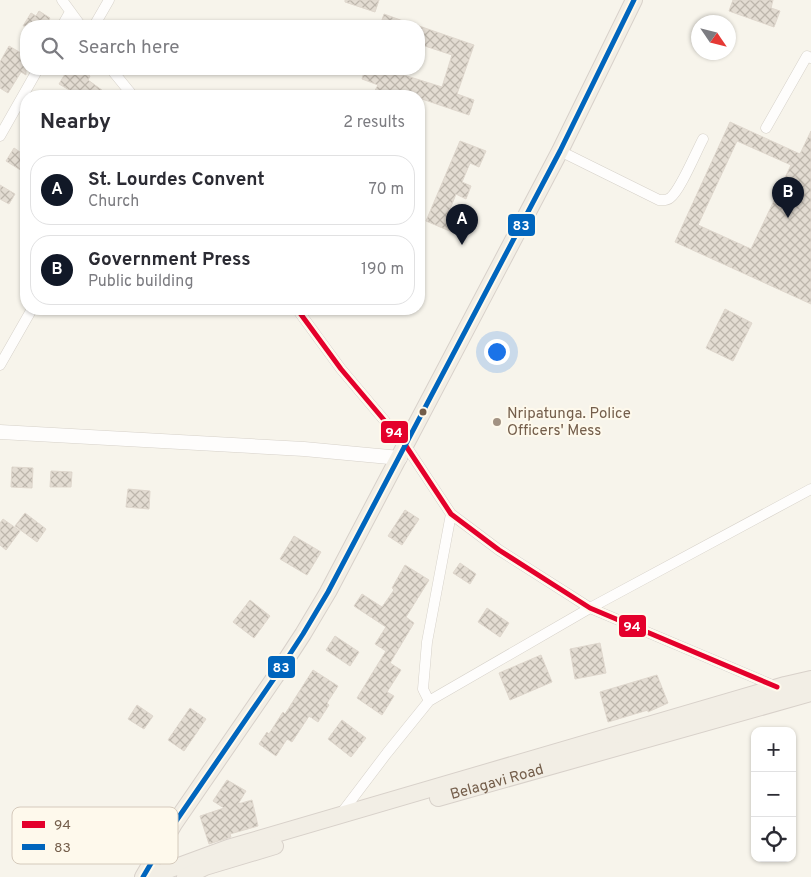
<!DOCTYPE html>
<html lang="en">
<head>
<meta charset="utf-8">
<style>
	body { margin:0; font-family:Overpass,sans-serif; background:#f2f2f3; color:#2b2b33 }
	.controls { position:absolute; right:15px; bottom:15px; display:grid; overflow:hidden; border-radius:10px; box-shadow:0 1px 4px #0004 }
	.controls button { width:45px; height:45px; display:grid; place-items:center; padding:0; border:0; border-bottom:1px solid #e1e1e2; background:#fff; color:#2b2b33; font:25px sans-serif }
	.compass { position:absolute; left:691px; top:15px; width:45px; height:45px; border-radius:50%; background:#fff; box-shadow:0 1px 4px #0004; rotate:125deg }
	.you { position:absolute; left:496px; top:351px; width:18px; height:18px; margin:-12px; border:4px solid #fff; border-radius:50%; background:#1a73e8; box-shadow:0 0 0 8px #1a73e833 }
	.badge { display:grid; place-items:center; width:32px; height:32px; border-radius:50%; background:#111827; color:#fff; font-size:16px; font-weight:700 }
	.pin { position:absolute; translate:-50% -41px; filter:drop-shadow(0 1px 2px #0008) }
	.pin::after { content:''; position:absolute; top:26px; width:18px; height:15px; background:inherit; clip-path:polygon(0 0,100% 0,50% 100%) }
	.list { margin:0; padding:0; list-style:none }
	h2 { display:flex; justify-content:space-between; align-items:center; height:65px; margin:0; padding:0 20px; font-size:21px }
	h2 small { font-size:16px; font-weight:400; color:#7c7c81 }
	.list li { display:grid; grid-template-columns:32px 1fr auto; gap:15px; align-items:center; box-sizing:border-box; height:70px; margin:0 10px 10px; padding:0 10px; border:1px solid #e1e1e2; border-radius:20px }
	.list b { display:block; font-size:19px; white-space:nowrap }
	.list p { margin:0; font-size:16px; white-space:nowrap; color:#7c7c81 }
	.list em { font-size:16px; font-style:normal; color:#7c7c81 }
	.icon { flex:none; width:28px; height:28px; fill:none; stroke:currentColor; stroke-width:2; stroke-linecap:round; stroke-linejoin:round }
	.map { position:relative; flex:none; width:811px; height:877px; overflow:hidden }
	.search { position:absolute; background:#fff; box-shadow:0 1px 4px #0004; left:20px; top:20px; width:405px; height:55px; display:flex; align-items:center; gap:12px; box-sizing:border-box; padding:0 18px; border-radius:20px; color:#7c7c81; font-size:19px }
	.panel { position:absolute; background:#fff; box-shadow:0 1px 4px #0004; left:20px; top:90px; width:405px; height:225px; border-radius:20px }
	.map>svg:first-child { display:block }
	.building { fill:url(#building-cross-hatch); stroke:#dfd7cd; fill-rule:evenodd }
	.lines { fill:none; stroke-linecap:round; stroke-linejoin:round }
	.minor-casing { stroke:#d6d1c9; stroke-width:11 }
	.tertiary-casing { stroke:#d6d1c9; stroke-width:15 }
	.primary-casing { stroke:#d8d1ca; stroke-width:18 }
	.minor { stroke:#fefdfc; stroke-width:10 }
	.tertiary { stroke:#fefdfc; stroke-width:14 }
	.primary { stroke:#f2eee5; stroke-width:16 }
	.bus-1-casing { stroke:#fef9ec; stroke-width:9 }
	.bus-2-casing { stroke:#fef9ec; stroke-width:9 }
	.bus-1 { stroke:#e4002b; stroke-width:5 }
	.bus-2 { stroke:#0065bd; stroke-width:5 }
	.bus-dot { fill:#745e4b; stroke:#fef9ec; stroke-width:2 }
	.poi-dot { fill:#a29283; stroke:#fef9ec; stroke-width:2 }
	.labels { text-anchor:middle; stroke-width:4; stroke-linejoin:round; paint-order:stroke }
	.poi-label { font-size:15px; fill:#745e4b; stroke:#fef9ec; text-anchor:start }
	.street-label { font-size:15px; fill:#745e4b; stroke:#fef9ec }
	.key { fill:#fef9ec; stroke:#d5cabc; stroke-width:1 }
	.key-label { font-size:14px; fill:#745e4b }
	.line-badge { stroke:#fef9ec; stroke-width:2 }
	.badge-label { font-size:14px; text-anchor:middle; font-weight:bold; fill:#fff }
</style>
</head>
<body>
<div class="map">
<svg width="811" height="877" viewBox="0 0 811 877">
	<defs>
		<pattern id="building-cross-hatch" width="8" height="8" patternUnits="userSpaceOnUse" patternTransform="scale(1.25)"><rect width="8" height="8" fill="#e3dcd2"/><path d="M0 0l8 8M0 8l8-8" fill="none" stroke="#bdb6ac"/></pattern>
	</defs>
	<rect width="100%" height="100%" fill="#f7f4eb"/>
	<path class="building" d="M345 0H379L375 12 345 2Z
		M733 0H773L771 8 780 11 774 27 729 11Z
		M39 11 50 18 47 23 52 26H23L31 13 36 16Z
		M384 14 414 25V26H380Z
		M419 26 474 45 457 94 474 100 469 115 419 98V96H372L378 85 362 79 365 69H392L391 71 442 87 452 55 419 44Z
		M9 46 26 56V75L21 72 8 93 0 88V62Z
		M68 69H79L90 76 88 80 110 96H80L59 84Z
		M730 122 800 154 811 131V304L675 242ZM737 141 791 165 751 249 698 225Z
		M460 141 486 151 479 167 470 163 462 182 471 186 466 199 456 194 448 214 458 218 452 232 426 221Z
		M14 148 26 156V165L22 171 6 161Z
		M0 185 15 194 9 204 0 199Z
		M725 309 752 323 733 361 706 348Z
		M12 467 33 468 32 488 11 487Z
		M51 471 72 472 71 487H50Z
		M128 489 150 491 149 509 126 507Z
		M405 510 419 519 402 545 388 536Z
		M25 513 46 529 37 542 15 526Z
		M3 519 20 531 6 550 0 545V523Z
		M294 536 321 552 307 575 280 559Z
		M460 563 476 574 470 584 453 573Z
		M405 565 429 580 406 617 414 623 390 663 401 670 387 692 394 696 382 715 357 698 386 651 375 644 386 627 354 606 362 594 382 607 394 590 392 588Z
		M250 600 270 616 254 638 233 622Z
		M487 608 509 623 500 637 478 622Z
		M335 636 359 652 350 666 326 650Z
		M600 643 606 673 575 679 570 649Z
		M541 655 552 682 510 700 499 673Z
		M313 670 338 686 327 703 329 705 318 722 309 716 292 742 287 739 276 756 259 744 267 732 269 734 283 712 285 714Z
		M657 675 668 703 648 712V710L608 722 600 692Z
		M137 705 153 716 144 729 128 719Z
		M190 708 206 719 184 751 168 740Z
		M342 720 366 738 351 757 328 739Z
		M227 780 246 791 238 804 252 800 258 826 230 834 231 837 209 844 200 816 224 808 213 801Z"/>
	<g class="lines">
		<g class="minor-casing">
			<path id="minor" d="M62 0 81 26
				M62 26 70 12
				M94 26 109 0
				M111 69 133 96
				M766 128 807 56 811 58
				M0 136 38 69
				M560 151 659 200C663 200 666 201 670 198 680 191 696 152 703 139
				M297 309 341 369 406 446 451 514 499 550 590 608 777 687
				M0 365 32 309
				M429 701 423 689 427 642 451 514
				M340 815 387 753 429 701 590 608 811 489"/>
		</g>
		<g class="tertiary-casing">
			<path id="tertiary" d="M0 432 304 449 400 458"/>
		</g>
		<g class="primary-casing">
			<g id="primary">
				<path id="s1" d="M438 798 811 693"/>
				<path d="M143 877 174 824 275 677 303 634 328 592 560 151 634 0"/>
				<path d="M149 877 228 848 785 685 811 679"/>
				<path d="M185 877 205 867 275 846"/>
			</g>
		</g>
		<use href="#minor" class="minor"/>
		<use href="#tertiary" class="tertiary"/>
		<use href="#primary" class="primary"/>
		<g class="bus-1-casing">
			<path id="bus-1" d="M297 309 341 369 406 446 451 514 499 550 590 608 777 687"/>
		</g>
		<g class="bus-2-casing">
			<path id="bus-2" d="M143 877 174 824 275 677 303 634 328 592 560 151 634 0"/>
		</g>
		<use href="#bus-1" class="bus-1"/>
		<use href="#bus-2" class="bus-2"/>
	</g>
	<circle class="bus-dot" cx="423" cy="412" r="4.5"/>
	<circle class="poi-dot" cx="497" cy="422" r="5"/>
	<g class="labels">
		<g class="poi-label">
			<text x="507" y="418">Nripatunga. Police<tspan x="507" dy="17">Officers' Mess</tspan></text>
		</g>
		<g class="street-label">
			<text dy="5" stroke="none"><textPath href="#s1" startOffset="61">Belagavi Road</textPath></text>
		</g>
	</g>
	<rect x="12" y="807" width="166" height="57" rx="8" class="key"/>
	<rect x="22" y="821" width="23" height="7" fill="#e4002b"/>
	<rect x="22" y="844" width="23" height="6" fill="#0065bd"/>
	<g class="key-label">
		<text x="54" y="829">94</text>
		<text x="54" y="852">83</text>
	</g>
	<g class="line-badge">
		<rect x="507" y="213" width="29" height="24" rx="5" fill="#0065bd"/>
		<rect x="380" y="420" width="29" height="24" rx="5" fill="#e4002b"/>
		<rect x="618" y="614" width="29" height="24" rx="5" fill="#e4002b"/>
		<rect x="267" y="655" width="29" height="24" rx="5" fill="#0065bd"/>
	</g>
	<g class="badge-label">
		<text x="521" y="230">83</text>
		<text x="394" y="437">94</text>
		<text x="632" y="631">94</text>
		<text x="281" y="672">83</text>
	</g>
</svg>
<div class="controls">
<button>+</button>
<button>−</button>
<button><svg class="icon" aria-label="locate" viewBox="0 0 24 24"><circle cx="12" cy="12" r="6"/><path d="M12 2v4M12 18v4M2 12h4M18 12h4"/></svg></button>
</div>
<svg class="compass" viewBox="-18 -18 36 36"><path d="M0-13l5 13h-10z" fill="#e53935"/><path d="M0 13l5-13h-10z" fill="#7c7c81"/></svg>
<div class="you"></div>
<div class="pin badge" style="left:462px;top:245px">A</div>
<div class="pin badge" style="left:788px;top:218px">B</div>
<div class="search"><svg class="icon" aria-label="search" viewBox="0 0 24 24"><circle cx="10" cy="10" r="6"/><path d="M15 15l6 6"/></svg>Search here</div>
<section class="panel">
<h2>Nearby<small>2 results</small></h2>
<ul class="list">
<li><span class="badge">A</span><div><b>St. Lourdes Convent</b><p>Church</p></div><em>70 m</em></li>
<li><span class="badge">B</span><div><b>Government Press</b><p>Public building</p></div><em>190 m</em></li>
</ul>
</section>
</div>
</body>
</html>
